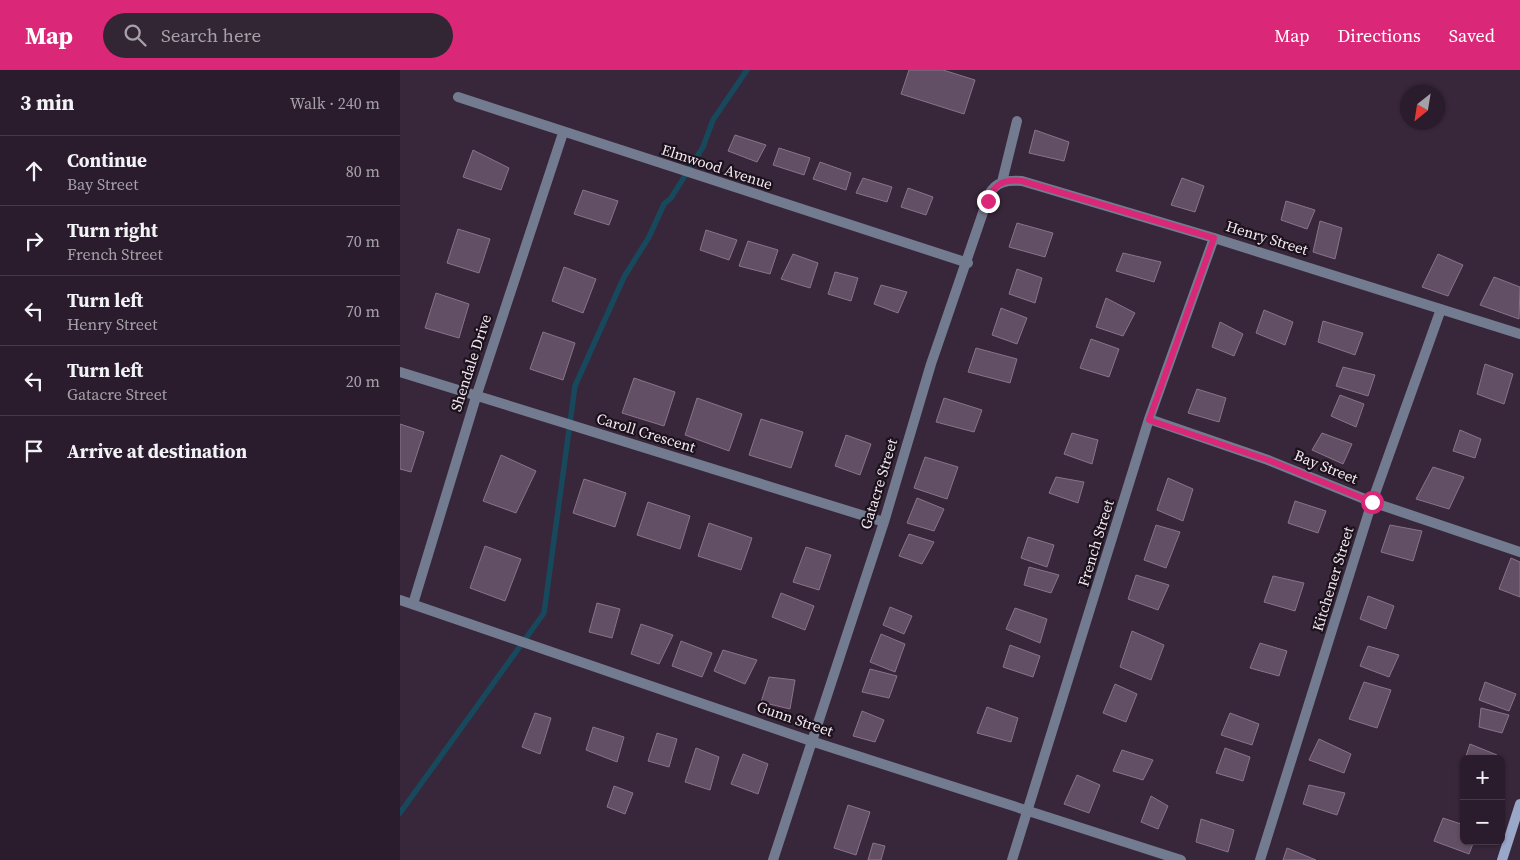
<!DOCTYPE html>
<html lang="en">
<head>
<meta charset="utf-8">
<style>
	body { margin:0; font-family:"Source Serif 4",serif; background:#322534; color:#f1f3f6 }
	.controls { position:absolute; right:15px; bottom:15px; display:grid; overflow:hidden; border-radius:8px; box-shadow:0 1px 4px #0004 }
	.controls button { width:45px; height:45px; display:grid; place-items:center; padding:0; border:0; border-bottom:1px solid #463a48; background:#2a1c2c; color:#f1f3f6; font:25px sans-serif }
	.compass { position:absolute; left:1000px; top:15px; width:45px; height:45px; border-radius:50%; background:#2a1c2c; box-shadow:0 1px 4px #0004; rotate:210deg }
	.stop { position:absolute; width:15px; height:15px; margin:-11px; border:4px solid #db2777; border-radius:50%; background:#fff }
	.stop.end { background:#db2777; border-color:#fff; box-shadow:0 1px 5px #0008 }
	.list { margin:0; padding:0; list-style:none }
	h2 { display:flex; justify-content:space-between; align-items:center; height:65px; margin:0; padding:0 20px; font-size:21px }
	h2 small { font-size:16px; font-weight:400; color:#a5a1a9 }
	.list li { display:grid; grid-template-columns:32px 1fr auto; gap:15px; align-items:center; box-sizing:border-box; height:70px; padding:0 20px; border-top:1px solid #463a48 }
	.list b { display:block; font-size:19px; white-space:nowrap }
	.list p { margin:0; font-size:16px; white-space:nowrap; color:#a5a1a9 }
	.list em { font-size:16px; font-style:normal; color:#a5a1a9 }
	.icon { flex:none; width:28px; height:28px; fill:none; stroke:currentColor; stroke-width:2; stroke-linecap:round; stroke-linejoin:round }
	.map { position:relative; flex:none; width:1120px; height:790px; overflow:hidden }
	header { display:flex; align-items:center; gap:30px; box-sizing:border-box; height:70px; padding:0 25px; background:#db2777; color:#fff }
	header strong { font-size:24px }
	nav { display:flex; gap:28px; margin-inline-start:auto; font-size:18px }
	.search { width:350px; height:45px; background:#322534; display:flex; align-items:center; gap:12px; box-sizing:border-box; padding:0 18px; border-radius:28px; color:#a5a1a9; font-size:19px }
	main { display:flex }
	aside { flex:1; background:#2a1c2c }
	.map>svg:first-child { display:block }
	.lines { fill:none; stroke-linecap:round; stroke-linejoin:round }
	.stream { stroke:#18485b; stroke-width:5.5 }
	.building { fill:#634f65; stroke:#89738b }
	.street { stroke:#727b90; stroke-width:10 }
	.secondary { stroke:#99a7c9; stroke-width:10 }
	.route { stroke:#db2777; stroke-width:6 }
	.labels { text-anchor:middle; stroke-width:4.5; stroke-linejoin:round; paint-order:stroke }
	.street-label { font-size:15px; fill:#f4e8f5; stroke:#1b121b }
</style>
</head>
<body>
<header>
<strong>Map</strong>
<div class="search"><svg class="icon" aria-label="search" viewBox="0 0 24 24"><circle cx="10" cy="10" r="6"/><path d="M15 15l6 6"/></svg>Search here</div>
<nav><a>Map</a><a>Directions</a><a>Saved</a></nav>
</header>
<main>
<aside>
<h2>3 min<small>Walk · 240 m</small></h2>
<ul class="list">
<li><svg class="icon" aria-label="ahead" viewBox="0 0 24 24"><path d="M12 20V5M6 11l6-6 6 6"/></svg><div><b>Continue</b><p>Bay Street</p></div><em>80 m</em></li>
<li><svg class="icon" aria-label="right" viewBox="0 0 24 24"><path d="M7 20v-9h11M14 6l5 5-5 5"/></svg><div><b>Turn right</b><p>French Street</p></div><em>70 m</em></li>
<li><svg class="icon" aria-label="left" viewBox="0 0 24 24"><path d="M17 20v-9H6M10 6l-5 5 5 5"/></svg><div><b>Turn left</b><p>Henry Street</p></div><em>70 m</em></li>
<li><svg class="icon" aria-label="left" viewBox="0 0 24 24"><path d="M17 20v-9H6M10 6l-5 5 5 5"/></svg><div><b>Turn left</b><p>Gatacre Street</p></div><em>20 m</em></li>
<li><svg class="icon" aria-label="arrive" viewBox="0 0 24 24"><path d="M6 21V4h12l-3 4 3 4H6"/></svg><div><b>Arrive at destination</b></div></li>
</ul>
</aside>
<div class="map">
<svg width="1120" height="790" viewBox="0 0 1120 790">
	<rect width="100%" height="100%" fill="#38263a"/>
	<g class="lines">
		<path class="stream" d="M0 743 144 543 175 316 224 207 249 167 264 134 271 128 303 77 313 50 347 0"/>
	</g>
	<path class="building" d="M509 0H543L575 10 564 44 501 24Z
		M635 60 669 72 664 91 629 83Z
		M335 65 366 75 357 92 328 81Z
		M379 78 410 88 404 105 373 95Z
		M73 80 109 98 101 120 63 107Z
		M420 92 451 103 446 120 413 109Z
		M463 108 492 117 487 132 456 123Z
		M782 108 804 116 795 142 771 135Z
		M508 118 533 127 526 145 501 137Z
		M183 120 218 131 209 155 174 144Z
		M886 131 915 140 907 159 881 150Z
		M920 151 942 158 935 189 913 182Z
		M617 153 653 163 645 187 609 177Z
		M58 159 90 169 79 203 47 193Z
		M306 160 337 170 329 190 300 180Z
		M348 171 378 180 370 204 339 196Z
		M723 183 761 192 754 212 716 201Z
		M393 184 418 193 410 218 381 209Z
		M1038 184 1063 195 1048 226 1022 217Z
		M164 197 196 209 183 243 152 231Z
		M617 199 642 208 635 233 609 224Z
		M435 202 458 208 451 231 428 224Z
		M1094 207 1120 217 1119 249 1080 235Z
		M481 215 507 222 498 243 474 234Z
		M36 223 69 234 59 268 25 258Z
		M706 228 735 243 723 266 696 257Z
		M601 238 627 248 617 274 592 265Z
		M864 240 893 252 885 275 856 263Z
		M923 251 963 263 955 285 918 272Z
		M820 252 843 264 834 286 812 277Z
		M143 262 175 273 163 310 130 299Z
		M691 269 719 279 709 307 680 298Z
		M576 278 617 289 610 313 568 302Z
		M1085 294 1113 304 1104 334 1077 324Z
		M943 297 975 305 968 326 936 316Z
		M234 308 275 322 264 356 222 343Z
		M797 319 826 328 819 352 788 343Z
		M940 325 964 334 956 357 931 346Z
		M297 328 342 344 329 381 285 365Z
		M544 328 582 340 574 362 536 352Z
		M361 349 403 362 391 398 349 385Z
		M0 354 24 362 11 402 0 399Z
		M1060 360 1081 369 1075 388 1053 381Z
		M672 363 698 370 692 394 664 384Z
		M922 363 952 374 943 394 912 380Z
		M446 365 471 374 460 405 435 396Z
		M101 385 136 401 116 443 83 431Z
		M525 387 558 397 547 429 514 418Z
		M1033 397 1064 407 1049 439 1016 429Z
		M656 407 684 412 678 433 649 423Z
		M768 408 793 419 783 451 757 440Z
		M184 409 226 423 215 457 173 443Z
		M517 428 544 439 534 461 507 453Z
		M895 431 926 441 918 463 888 453Z
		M248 432 290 446 280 479 237 465Z
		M309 453 352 468 341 500 298 486Z
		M756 455 780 462 766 498 744 490Z
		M990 455 1022 461 1013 491 981 482Z
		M509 464 534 472 522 494 499 486Z
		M628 467 654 475 647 497 621 488Z
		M85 476 121 489 105 531 70 518Z
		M406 477 431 485 419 520 393 512Z
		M1111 488 1120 492V527L1099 519Z
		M629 497 659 505 651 523 624 515Z
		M736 505 769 515 758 540 728 529Z
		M873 506 904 513 895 541 864 532Z
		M381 523 414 536 405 560 372 547Z
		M968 526 994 536 986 559 960 549Z
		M197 533 220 539 212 568 189 562Z
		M490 537 512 546 504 564 483 555Z
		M615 538 647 549 640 573 606 559Z
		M241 554 273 565 259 594 231 584Z
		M732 561 764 575 751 610 720 597Z
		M481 564 505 574 495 602 470 592Z
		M281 571 312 583 302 607 272 596Z
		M860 573 887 581 879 606 850 598Z
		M610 575 640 586 633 607 603 597Z
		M968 576 999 585 989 607 960 596Z
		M323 580 357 590 345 614 314 601Z
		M470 599 497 606 489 628 462 622Z
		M369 607 395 610 390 639 361 632Z
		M964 612 991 620 977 658 949 649Z
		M1085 612 1116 624 1109 641 1079 630Z
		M715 614 737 624 726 652 703 643Z
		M587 637 618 648 611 672 577 663Z
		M1081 638 1109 645 1102 663 1079 657Z
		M462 641 484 650 475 672 453 666Z
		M135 643 151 648 140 684 122 677Z
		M830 643 859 654 852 675 821 665Z
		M193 657 224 667 217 692 186 680Z
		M257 663 277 669 269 697 248 691Z
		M919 669 951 684 944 703 909 690Z
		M1070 674 1097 685 1095 689H1065Z
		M296 678 319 687 310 720 285 712Z
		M825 678 850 687 843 711 816 703Z
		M722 680 753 690 743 710 713 701Z
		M343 684 368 694 358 724 331 714Z
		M677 705 700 715 689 743 664 734Z
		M909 715 945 723 937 745 903 734Z
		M214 716 233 723 225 744 207 737Z
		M751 726 768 736 758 759 741 752Z
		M448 735 470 742 456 785 434 778Z
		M1043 748 1064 755V771H1074L1069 784 1034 771Z
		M801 749 834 760 828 782 796 772Z
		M473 773 485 776 481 790H468Z
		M887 778 916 790H883Z"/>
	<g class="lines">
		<path class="street" d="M58 27 568 193
			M602 112 617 51
			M0 302 484 452
			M749 349 868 390 972 432 1120 482
			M0 530 411 671 781 790
			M13 534 76 327 163 63
			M373 790 484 452 531 294 589 125C595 111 609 110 622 111L814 168 1120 264
			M612 790 749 349 814 168
			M860 790 972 432 1041 239"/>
		<path class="secondary" d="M1102 790 1120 734"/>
	</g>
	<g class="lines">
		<path class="route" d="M588 131C593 114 604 109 622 111L814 168 749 350 868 390 972 432"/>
	</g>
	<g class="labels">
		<g class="street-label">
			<text transform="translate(317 97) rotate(18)" y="5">Elmwood Avenue</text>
			<text transform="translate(867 168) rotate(17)" y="5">Henry Street</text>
			<text transform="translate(71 293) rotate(-72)" y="5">Shendale Drive</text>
			<text transform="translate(246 363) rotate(17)" y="5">Caroll Crescent</text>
			<text transform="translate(926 397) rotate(22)" y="5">Bay Street</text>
			<text transform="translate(479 414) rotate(-73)" y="5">Gatacre Street</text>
			<text transform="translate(696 473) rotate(-73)" y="5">French Street</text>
			<text transform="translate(933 509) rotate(-73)" y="5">Kitchener Street</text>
			<text transform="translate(395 649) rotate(19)" y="5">Gunn Street</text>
		</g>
	</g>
</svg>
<div class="controls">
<button>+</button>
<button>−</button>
</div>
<svg class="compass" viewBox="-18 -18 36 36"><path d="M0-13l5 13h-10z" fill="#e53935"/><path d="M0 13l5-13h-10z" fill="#a5a1a9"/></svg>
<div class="stop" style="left:972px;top:432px"></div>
<div class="stop end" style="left:588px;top:131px"></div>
</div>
</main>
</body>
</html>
